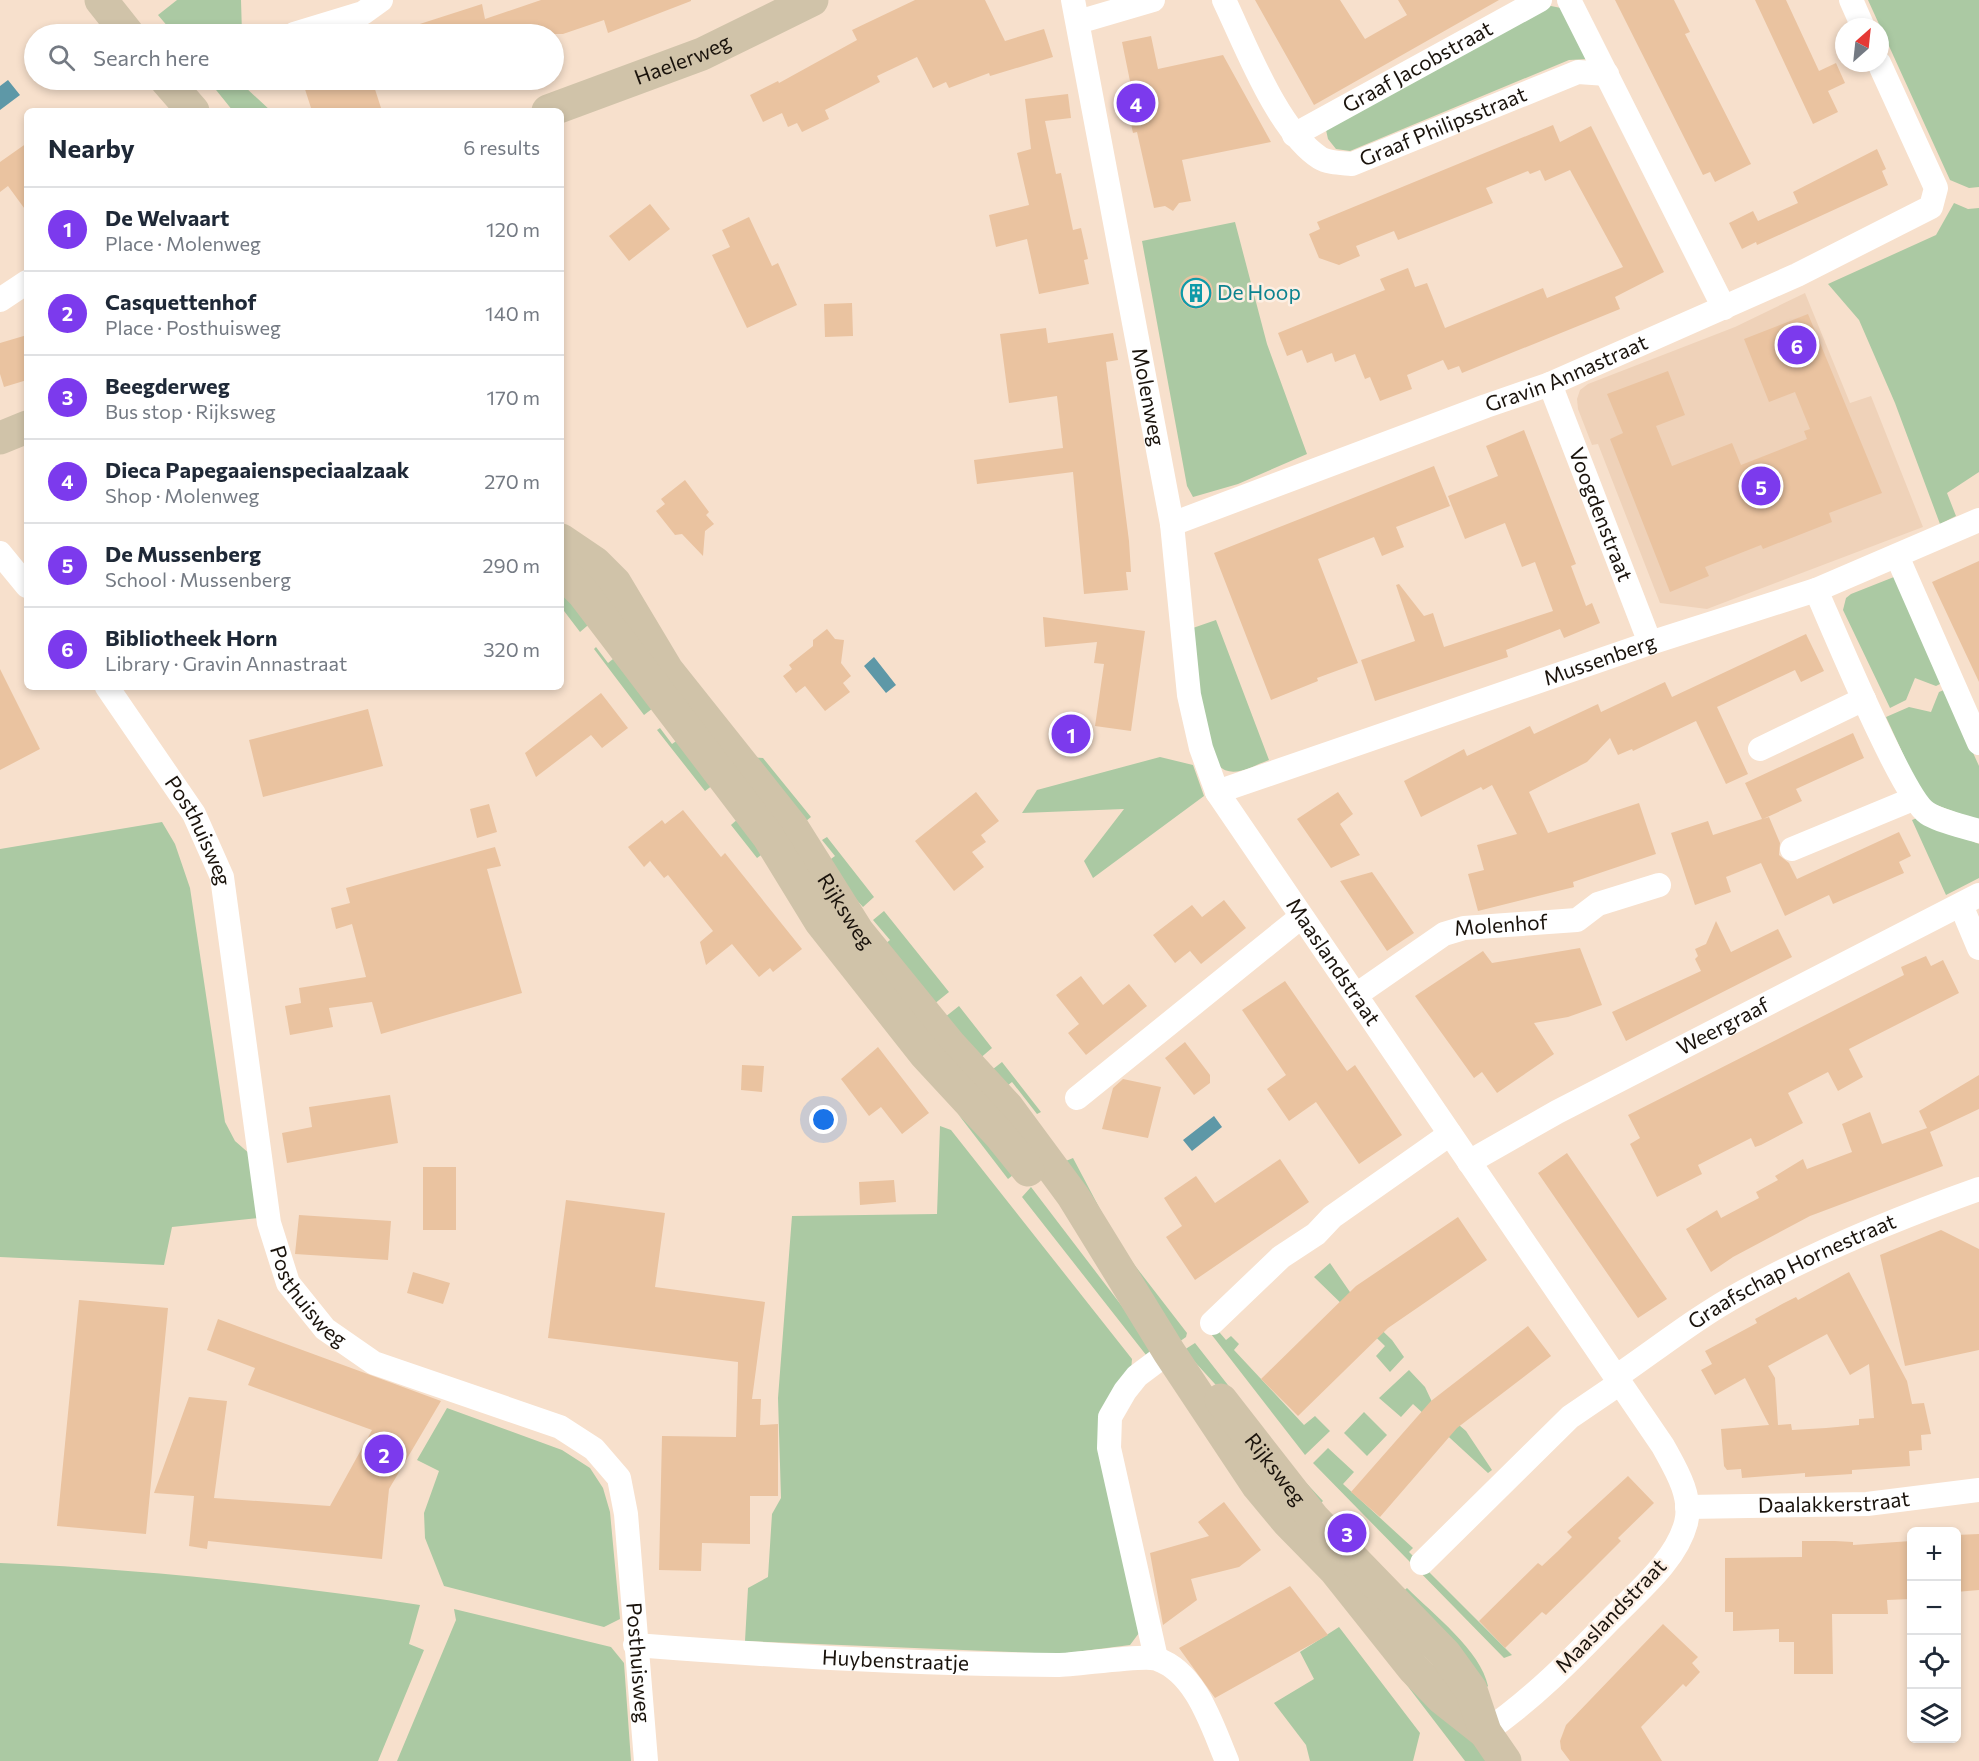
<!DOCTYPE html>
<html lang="en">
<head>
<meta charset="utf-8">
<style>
	body { margin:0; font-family:Commissioner,sans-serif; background:#f2f2f3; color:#1f2937 }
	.controls { position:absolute; right:18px; bottom:18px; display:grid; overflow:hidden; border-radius:9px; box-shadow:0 3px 9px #0003 }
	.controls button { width:54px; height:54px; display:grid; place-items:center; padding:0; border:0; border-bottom:2px solid #e0e1e3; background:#fff; color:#1f2937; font:30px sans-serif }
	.compass { position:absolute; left:1835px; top:18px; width:54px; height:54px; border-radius:50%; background:#fff; box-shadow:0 3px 9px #0003; rotate:27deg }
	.you { position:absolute; left:824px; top:1120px; width:21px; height:21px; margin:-15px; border:4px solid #fff; border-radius:50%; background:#1a73e8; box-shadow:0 0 0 9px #1a73e833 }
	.badge { display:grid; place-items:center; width:39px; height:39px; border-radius:50%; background:#7c3aed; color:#fff; font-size:20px; font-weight:700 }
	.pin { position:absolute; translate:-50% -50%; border:3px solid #fff; box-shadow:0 2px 6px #0006 }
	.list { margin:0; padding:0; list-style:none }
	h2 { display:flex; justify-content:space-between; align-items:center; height:78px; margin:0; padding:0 24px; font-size:26px }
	h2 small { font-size:20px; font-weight:400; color:#747a83 }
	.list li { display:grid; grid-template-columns:39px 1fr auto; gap:18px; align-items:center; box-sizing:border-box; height:84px; padding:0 24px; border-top:2px solid #e0e1e3 }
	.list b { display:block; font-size:22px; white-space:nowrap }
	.list p { margin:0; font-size:20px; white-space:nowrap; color:#747a83 }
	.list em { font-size:20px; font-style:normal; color:#747a83 }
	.icon { flex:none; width:33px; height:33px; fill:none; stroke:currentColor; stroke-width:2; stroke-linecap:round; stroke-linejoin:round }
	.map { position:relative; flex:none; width:1979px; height:1761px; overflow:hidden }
	.search { position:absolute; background:#fff; box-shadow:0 3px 9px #0003; left:24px; top:24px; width:540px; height:66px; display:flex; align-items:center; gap:15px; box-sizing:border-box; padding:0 21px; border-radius:33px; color:#747a83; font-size:22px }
	.panel { position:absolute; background:#fff; box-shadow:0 3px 9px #0003; left:24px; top:108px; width:540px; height:582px; border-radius:9px }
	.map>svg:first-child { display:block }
	.built { fill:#efd2b9 }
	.green { fill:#abc9a3 }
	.water { fill:#5e98a7 }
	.building { fill:#eac3a0; fill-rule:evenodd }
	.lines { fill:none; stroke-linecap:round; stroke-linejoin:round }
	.street { stroke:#fff; stroke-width:24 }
	.secondary { stroke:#d0c3a9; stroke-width:33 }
	.labels { text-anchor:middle; stroke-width:5; stroke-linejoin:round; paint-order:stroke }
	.street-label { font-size:21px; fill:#1a130c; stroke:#fdefe3 }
	.culture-label { font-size:21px; fill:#0d838f; stroke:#fdefe3; text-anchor:start }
</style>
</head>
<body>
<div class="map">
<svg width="1979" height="1761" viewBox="0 0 1979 1761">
	<rect width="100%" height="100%" fill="#f7e0cc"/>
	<path class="built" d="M1805 293 1850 403 1871 396 1923 527 1707 609 1660 603 1598 444 1592 445 1578 409 1577 399 1580 390 1588 384 1735 327Z"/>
	<path class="green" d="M177 0H241L242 34H174L158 15Z
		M1868 0H1979V187L1969 188 1950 180Z
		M1551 6 1571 10 1588 59 1569 60 1350 151 1336 149 1328 139 1326 130Z
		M208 80H250L245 87 271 111H233Z
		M1954 203 1968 209 1979 208V472L1947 493 1956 516 1940 524 1895 403 1859 320 1828 284 1936 235Z
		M1235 222 1267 344 1307 454 1238 484 1193 497 1187 486 1142 241Z
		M1899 575 1948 680 1936 686 1915 678 1906 700 1890 708 1843 610 1846 598 1851 594Z
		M561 583 594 620 580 632 561 607Z
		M1216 620 1269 760C1252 766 1232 780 1218 765L1198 707 1190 629Z
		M596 647 608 663 618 655 657 705 644 715 594 649Z
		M1951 687 1955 713 1979 766V821L1931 803 1921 793 1886 717 1909 707 1931 712 1939 692Z
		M660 728 672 744 682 737 717 782 705 791 657 730Z
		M747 757 763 758 811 817 800 826Z
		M1160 757 1193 765 1204 796 1093 878 1084 861 1124 809 1022 813 1037 790Z
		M740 817 768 850 757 858 731 825Z
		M1917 818 1979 844V878L1946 895 1912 820Z
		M162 822 175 844 190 888 225 1122 235 1141 251 1155 259 1218 172 1227 164 1265 0 1257V849Z
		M827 837 874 897 863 907 824 864 835 856 822 840Z
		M884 911 949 992 928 1009 880 948 890 940 873 920Z
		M959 1006 992 1048 978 1060 940 1021Z
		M1002 1062 1041 1112 1037 1114 1012 1082 1003 1089 988 1073Z
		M958 1114 1018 1171 1008 1179Z
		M940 1126 951 1130 1132 1359 1131 1371 1114 1397 1139 1633 1130 1645 1060 1654 745 1641 748 1588 768 1577 772 1514 781 1498 778 1398 792 1216 937 1214Z
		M1073 1158 1119 1245 1187 1333 1186 1337 1179 1342 1061 1163Z
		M1031 1187 1160 1356 1150 1360 1022 1197Z
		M1330 1263 1365 1314 1392 1340 1404 1357 1390 1372 1376 1356 1385 1346 1314 1277Z
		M1214 1326 1226 1340 1231 1336 1239 1344 1234 1350 1304 1425 1315 1416 1330 1431 1305 1455 1208 1330Z
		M1195 1343 1296 1472 1323 1501 1315 1509 1255 1428 1184 1350Z
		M1409 1370 1425 1387 1432 1402 1466 1431 1492 1470 1488 1473 1413 1404 1401 1417 1379 1398Z
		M447 1408 562 1450 590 1468 603 1488 610 1512 620 1619 604 1627 444 1586 425 1538 424 1513 439 1471 417 1460Z
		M1364 1412 1387 1435 1367 1456 1344 1433Z
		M1328 1448 1354 1472 1343 1484 1413 1548 1409 1552 1512 1655 1504 1658 1313 1463Z
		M0 1563C140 1569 280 1584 420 1605L409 1644 424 1650 378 1761H0Z
		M1407 1588C1433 1614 1481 1651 1488 1686L1486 1688 1400 1594Z
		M454 1609 611 1647 624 1663 631 1761H397L456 1620Z
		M1339 1627 1420 1733 1413 1761H1310L1306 1745 1274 1703 1314 1679 1300 1652Z
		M1397 1664 1481 1751 1488 1761H1465L1393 1667Z"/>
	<path class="water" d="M8 80 20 95 0 110V86Z
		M874 657 896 685 886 693 864 666Z
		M1214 1116 1222 1127 1192 1151 1183 1140Z"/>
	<path class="building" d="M541 0H691V1L608 33 604 20 563 34H402L401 30 482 4 485 19Z
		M915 0H985L1005 41 1044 29 1053 57 990 76 989 73 949 88 946 82 933 88 917 57 877 76 880 82 825 110 829 119 802 132 797 123 788 127 782 113 763 122 750 95 778 81 779 83 857 40 852 30Z
		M1255 0H1340L1365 39 1407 15 1398 0H1499L1314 105Z
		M1615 0H1674L1690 32 1685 34 1751 164 1715 182 1710 172 1703 175Z
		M1755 0H1786L1819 71 1836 63 1845 83 1828 91 1838 112 1813 124Z
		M1151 36 1158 69 1223 55 1271 142 1182 160 1191 201 1179 203 1173 211 1165 206 1154 208 1137 132 1133 133 1123 88 1131 86 1122 42Z
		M302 80H372L382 111H312Z
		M1068 94 1071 118 1045 121 1056 174 1061 173 1073 230 1081 228 1088 259 1084 260 1089 284 1039 294 1027 239 996 247 989 215 1029 205 1017 153 1031 149 1025 99Z
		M1553 125 1560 142 1591 126 1664 272 1615 297 1620 309 1462 373 1459 366 1448 370 1443 360 1407 375 1412 389 1380 401 1370 377 1365 379 1355 354 1335 362 1332 353 1307 363 1302 350 1287 356 1278 333 1385 290 1380 279 1408 268 1415 287 1427 283 1445 328 1543 288 1547 298 1623 267 1570 170 1545 181 1540 170 1530 174 1528 171 1486 188 1493 203 1398 240 1394 231 1356 246 1360 256 1339 265 1319 258 1309 234 1320 229 1317 222Z
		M27 143V212L8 186 0 192V162Z
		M1877 149 1886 169 1882 171 1888 185 1757 245 1756 242 1742 249 1729 223 1753 211 1758 221 1798 203 1793 192Z
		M650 204 670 229 629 261 609 236Z
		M749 217 772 266 778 263 797 305 747 328 712 255 730 247 722 230Z
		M1179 292a17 17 0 1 1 34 0a17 17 0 1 1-34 0Z
		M852 303 853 336 825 337 824 304Z
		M1808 314 1882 493 1829 513 1832 522 1763 549 1761 545 1705 567 1709 576 1670 592 1610 439 1623 433 1607 394 1668 371 1685 415 1656 426 1672 466 1732 443 1741 465 1807 439 1804 431 1810 429 1795 392 1769 402 1744 339Z
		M1046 328 1048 343 1113 333 1118 360 1106 362 1129 541 1131 572H1126L1128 590 1084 594 1073 472 977 484 974 460 1063 448 1057 396 1009 403 1000 334Z
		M27 335V380L4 387 0 374V343Z
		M1524 430 1576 564 1571 566 1586 606 1592 603 1600 623 1564 638 1560 629 1506 650 1508 657 1375 701 1361 660 1415 641 1396 585 1399 584 1424 616 1433 613 1444 647 1553 611 1535 562 1522 567 1505 523 1465 539 1448 496 1498 476 1486 446Z
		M1434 466 1450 506 1396 527 1404 547 1382 556 1374 537 1318 559 1358 663 1317 678 1318 681 1271 700 1214 553Z
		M685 480 709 512 706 515 714 524 705 531 703 556 682 534 675 535 656 511 665 504 661 499Z
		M1979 561V682L1932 582Z
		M1043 617 1145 631 1131 731 1095 726 1104 664 1094 663 1097 642 1045 647Z
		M827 629 835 639 844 640 841 663 851 676 843 683 850 692 825 711 805 686 796 693 783 676 792 669 789 665 813 646V640Z
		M1806 634 1824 671 1801 682 1795 670 1717 707 1748 774 1726 784 1696 721 1633 751 1632 749 1618 755 1610 738 1587 762 1529 792 1548 833 1639 803 1656 854 1573 882 1574 887 1478 911 1468 874 1484 870 1477 845 1517 834 1492 785 1483 790 1481 787 1421 817 1404 781 1464 749 1467 756 1530 726 1534 734 1598 704 1601 712 1665 682 1672 697Z
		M0 669 40 749 0 770Z
		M601 693 628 728 602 748 591 735 536 777 525 753Z
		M368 709 383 766 263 797 249 740Z
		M1067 726 1083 729 1077 744 1067 745 1061 738V730Z
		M1853 733 1864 758 1796 789 1802 801 1763 819 1769 817 1780 843 1779 855 1789 863 1797 879 1899 832 1911 856 1899 862 1904 873 1833 904 1829 895 1785 916 1761 863 1726 877 1731 892 1695 905 1671 833 1708 821 1713 835 1762 819 1745 783Z
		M976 792 999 821 981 835 986 842 972 852 984 867 954 891 915 841Z
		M1338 792 1353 814 1340 824 1360 855 1331 868 1297 819Z
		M489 804 497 832 477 838 470 809Z
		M683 810 721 857 725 853 802 949 773 972 770 968 759 977 732 944 706 965 700 942 713 931 668 875 664 878 650 861 644 867 628 847 662 820 665 824Z
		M495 847 501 866 487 869 522 993 381 1034 372 1002 329 1008 333 1027 290 1035 285 1006 301 1003 299 988 366 977 352 924 336 929 331 908 350 903 346 888Z
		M1372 872 1414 933 1387 951 1340 881Z
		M1224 900 1246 928 1201 964 1190 951 1175 963 1153 935 1192 905 1202 917Z
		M1716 921 1731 952 1778 929 1792 957 1626 1041 1612 1012 1701 971 1695 959 1698 956 1695 949 1706 944Z
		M1580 948 1602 1005 1568 1017 1534 1023 1554 1054 1497 1093 1482 1072 1474 1078 1415 996 1483 951 1492 963Z
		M1926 956 1931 966 1943 960 1959 993 1849 1049 1863 1077 1838 1091 1828 1072 1788 1093 1803 1123 1761 1145 1755 1147 1751 1138 1698 1165 1702 1174 1657 1197 1630 1144 1640 1138 1628 1115 1904 975 1901 967Z
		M1081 976 1103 1005 1129 984 1147 1006 1086 1055 1068 1033 1079 1024 1056 995Z
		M1285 981 1347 1071 1355 1065 1402 1135 1359 1164 1316 1102 1289 1121 1267 1089 1286 1075 1242 1010Z
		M1185 1042 1210 1075V1083L1194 1095 1165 1058Z
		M878 1047 929 1113 902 1134 881 1107 869 1116 841 1079Z
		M742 1065 764 1066 762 1092 741 1090Z
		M1979 1075V1109L1930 1132 1943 1166 1810 1216 1733 1257 1711 1272 1686 1229 1717 1210 1721 1218 1759 1198 1756 1192 1778 1180 1775 1176 1803 1159 1807 1169 1852 1152 1842 1124 1870 1112 1882 1144 1927 1128 1919 1111Z
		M1123 1079 1161 1087 1148 1138 1102 1129 1113 1088Z
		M390 1095 398 1143 287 1163 282 1133 312 1127 309 1107Z
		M1567 1153 1667 1299 1638 1318 1538 1173Z
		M1280 1159 1309 1202 1195 1280 1166 1237 1182 1226 1164 1198 1196 1176 1215 1203Z
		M423 1167H456V1230H423Z
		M894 1180 896 1202 860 1205 859 1182Z
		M566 1200 665 1213 655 1287 765 1302 752 1399H761L760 1425 778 1424V1496H750V1544L702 1543 701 1571 659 1570 662 1436 736 1437 738 1362 548 1338Z
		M299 1215 391 1221 388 1260 295 1254Z
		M1458 1217 1487 1260 1388 1328 1298 1416 1261 1379 1356 1286Z
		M1941 1230 1979 1249V1350L1905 1366 1880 1255Z
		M413 1272 450 1283 443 1304 407 1293Z
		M1849 1272 1907 1381 1912 1404 1924 1403 1931 1434 1921 1435 1922 1450 1909 1451 1910 1466 1852 1470V1474L1805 1477V1473L1742 1478 1741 1469 1727 1470 1724 1466 1721 1429 1769 1425 1745 1378 1715 1395 1701 1370 1712 1364 1705 1351 1757 1323 1755 1319 1784 1303 1796 1297 1798 1300ZM1827 1334 1850 1375 1869 1364 1874 1418 1859 1419V1425L1826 1428 1792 1430 1791 1424 1778 1425 1775 1378 1768 1366Z
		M79 1300 168 1308 146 1534 57 1526Z
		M218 1319 441 1401 389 1489 382 1559 208 1541 207 1549 189 1546 194 1496 154 1493 189 1397 227 1401 214 1498 330 1506 372 1430 248 1385 255 1368 207 1350Z
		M1528 1326 1551 1356 1457 1428 1380 1517 1351 1492 1431 1401Z
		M1628 1476 1654 1503 1618 1538 1621 1541 1583 1579 1546 1615 1542 1612 1505 1648 1479 1621 1538 1563 1542 1566 1557 1552 1572 1537 1567 1532Z
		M1224 1502 1261 1550 1239 1567 1191 1579 1197 1600 1163 1625 1150 1553 1209 1536 1198 1522Z
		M1979 1534V1590L1956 1592V1535Z
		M1802 1541H1835L1853 1542V1545L1911 1541V1599L1887 1600 1888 1614H1832L1833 1674H1794V1642H1779V1629L1733 1631V1612H1725V1558L1802 1557Z
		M1290 1586 1328 1635 1215 1698 1179 1648Z
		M1663 1624 1698 1657 1692 1663 1700 1672 1686 1687 1683 1684 1641 1727 1662 1761H1570L1561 1749 1560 1741 1566 1725Z"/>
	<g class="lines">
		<g class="street">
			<path id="s1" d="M1073 0 1172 524 1189 695 1201 748 1217 792 1663 1446C1675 1468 1693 1496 1686 1523 1676 1561 1637 1592 1611 1619 1572 1659 1532 1700 1485 1732"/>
			<path id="s2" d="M1224 0C1246 46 1278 131 1320 158 1328 163 1343 163 1352 164L1578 72 1607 74"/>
			<path d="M1569 0 1724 308"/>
			<path d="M1851 0 1863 27"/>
			<path d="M1078 22 1153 0"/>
			<path d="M294 34 363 13 381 0"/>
			<path id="s3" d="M1294 135 1540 0"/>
			<path d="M0 300 27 282"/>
			<path id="s4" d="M1550 384 1650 643"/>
			<path id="s5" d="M1172 524 1486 406 1550 384 1797 275 1931 207 1936 188 1879 63"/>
			<path d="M0 553 27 586"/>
			<path d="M1897 556 1979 743"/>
			<path d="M1816 590C1832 626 1903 798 1927 813 1941 822 1963 826 1979 831"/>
			<path id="s6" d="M107 687 194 814 222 877 269 1223 288 1283 325 1329 374 1363 560 1427 594 1449 619 1478 626 1514 646 1761"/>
			<path d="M1760 749 1864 699"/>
			<path id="s7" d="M1217 792 1650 643 1816 590 1979 520"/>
			<path d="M1792 849 1913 799"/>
			<path d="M1961 905 1979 948"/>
			<path id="s8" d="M1356 995 1444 934 1464 928 1577 920 1598 904 1659 885"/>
			<path d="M1077 1098 1301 917"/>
			<path id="s9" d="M1469 1162 1557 1112 1979 895"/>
			<path d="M1212 1323 1281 1257 1316 1234 1332 1217 1450 1134"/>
			<path id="s10" d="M1616 1377C1657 1349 1697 1317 1741 1293 1817 1251 1897 1218 1979 1189"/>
			<path id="s11" d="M1687 1507 1867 1504 1979 1490"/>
			<path d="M1422 1563 1570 1417 1620 1383"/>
			<path id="s12" d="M635 1645C775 1656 917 1664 1057 1665 1077 1665 1144 1654 1157 1659 1197 1673 1212 1726 1227 1761"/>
			<path d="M1156 1658 1109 1448 1110 1417 1125 1391 1137 1376 1169 1352"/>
		</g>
		<g class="secondary">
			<path d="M101 0 128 34"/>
			<path d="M166 80 193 111"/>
			<path id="s13" d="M548 111 702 54 812 0"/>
			<path d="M0 438 27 427"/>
			<path id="s14" d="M561 540 595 563 615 583 667 670 792 827 858 932 950 1045 1008 1108 1073 1196 1169 1352 1258 1486 1288 1522 1335 1570 1413 1668 1442 1698 1485 1732"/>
			<path d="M561 571 583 593 768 836 820 921 925 1054 999 1134 1028 1170"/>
			<path id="s15" d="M1221 1400 1313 1518 1445 1654 1471 1690 1485 1732 1505 1761"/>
		</g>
	</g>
	<defs>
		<g id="building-ring" transform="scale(1.5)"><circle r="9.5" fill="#fdefe3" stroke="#0f9aa8" stroke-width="1.5"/><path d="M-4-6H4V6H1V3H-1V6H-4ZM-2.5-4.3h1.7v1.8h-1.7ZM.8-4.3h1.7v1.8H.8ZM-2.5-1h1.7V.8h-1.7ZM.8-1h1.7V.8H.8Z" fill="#0f9aa8"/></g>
	</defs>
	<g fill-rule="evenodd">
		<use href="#building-ring" x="1196" y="293"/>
	</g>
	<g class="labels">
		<g class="street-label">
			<text dy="7" stroke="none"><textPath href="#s13" startOffset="144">Haelerweg</textPath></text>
			<text dy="7" stroke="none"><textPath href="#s3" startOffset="141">Graaf Jacobstraat</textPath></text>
			<text dy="7" stroke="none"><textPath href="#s2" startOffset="318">Graaf Philipsstraat</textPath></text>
			<text dy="7" stroke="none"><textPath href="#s5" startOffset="422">Gravin Annastraat</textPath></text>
			<text dy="7" stroke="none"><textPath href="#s1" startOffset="404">Molenweg</textPath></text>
			<text dy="7" stroke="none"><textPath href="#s4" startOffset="140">Voogdenstraat</textPath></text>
			<text dy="7" stroke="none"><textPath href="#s7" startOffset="405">Mussenberg</textPath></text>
			<text dy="7" stroke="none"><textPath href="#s6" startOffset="171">Posthuisweg</textPath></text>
			<text dy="7" stroke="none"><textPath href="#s14" startOffset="471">Rijksweg</textPath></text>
			<text dy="7" stroke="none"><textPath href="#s8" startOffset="165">Molenhof</textPath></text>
			<text dy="7" stroke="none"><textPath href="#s1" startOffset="1012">Maaslandstraat</textPath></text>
			<text dy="7" stroke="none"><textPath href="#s9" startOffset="288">Weergraaf</textPath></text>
			<text dy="7" stroke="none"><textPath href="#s10" startOffset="206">Graafschap Hornestraat</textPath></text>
			<text dy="7" stroke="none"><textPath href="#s6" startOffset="657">Posthuisweg</textPath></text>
			<text dy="7" stroke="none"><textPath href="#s15" startOffset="88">Rijksweg</textPath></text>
			<text dy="7" stroke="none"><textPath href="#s11" startOffset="147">Daalakkerstraat</textPath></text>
			<text transform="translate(1611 1616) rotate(-46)" y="7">Maaslandstraat</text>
			<text dy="7" stroke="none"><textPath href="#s12" startOffset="261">Huybenstraatje</textPath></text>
			<text dy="7" stroke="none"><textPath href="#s6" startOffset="1215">Posthuisweg</textPath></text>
		</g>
		<g class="culture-label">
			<text x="1217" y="300">De Hoop</text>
		</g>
	</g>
</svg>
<div class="controls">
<button>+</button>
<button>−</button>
<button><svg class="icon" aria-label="locate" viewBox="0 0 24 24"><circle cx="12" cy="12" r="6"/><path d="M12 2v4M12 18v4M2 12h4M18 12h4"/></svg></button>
<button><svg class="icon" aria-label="layers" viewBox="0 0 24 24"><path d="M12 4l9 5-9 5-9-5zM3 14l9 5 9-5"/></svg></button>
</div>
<svg class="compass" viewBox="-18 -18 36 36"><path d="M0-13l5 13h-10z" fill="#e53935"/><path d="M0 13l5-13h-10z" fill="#747a83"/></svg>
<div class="you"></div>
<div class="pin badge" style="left:1071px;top:734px">1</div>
<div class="pin badge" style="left:384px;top:1454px">2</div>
<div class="pin badge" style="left:1347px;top:1533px">3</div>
<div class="pin badge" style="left:1136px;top:103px">4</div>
<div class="pin badge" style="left:1761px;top:486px">5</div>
<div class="pin badge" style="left:1797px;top:345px">6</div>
<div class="search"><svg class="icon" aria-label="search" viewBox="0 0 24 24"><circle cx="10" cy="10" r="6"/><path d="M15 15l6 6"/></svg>Search here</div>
<section class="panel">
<h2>Nearby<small>6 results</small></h2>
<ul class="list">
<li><span class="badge">1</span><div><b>De Welvaart</b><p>Place · Molenweg</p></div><em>120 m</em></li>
<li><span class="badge">2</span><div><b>Casquettenhof</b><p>Place · Posthuisweg</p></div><em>140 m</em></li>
<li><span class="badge">3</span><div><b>Beegderweg</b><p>Bus stop · Rijksweg</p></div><em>170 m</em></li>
<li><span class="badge">4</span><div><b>Dieca Papegaaienspeciaalzaak</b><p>Shop · Molenweg</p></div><em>270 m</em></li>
<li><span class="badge">5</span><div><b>De Mussenberg</b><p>School · Mussenberg</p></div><em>290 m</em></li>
<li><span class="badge">6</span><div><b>Bibliotheek Horn</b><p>Library · Gravin Annastraat</p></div><em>320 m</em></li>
</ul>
</section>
</div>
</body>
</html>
